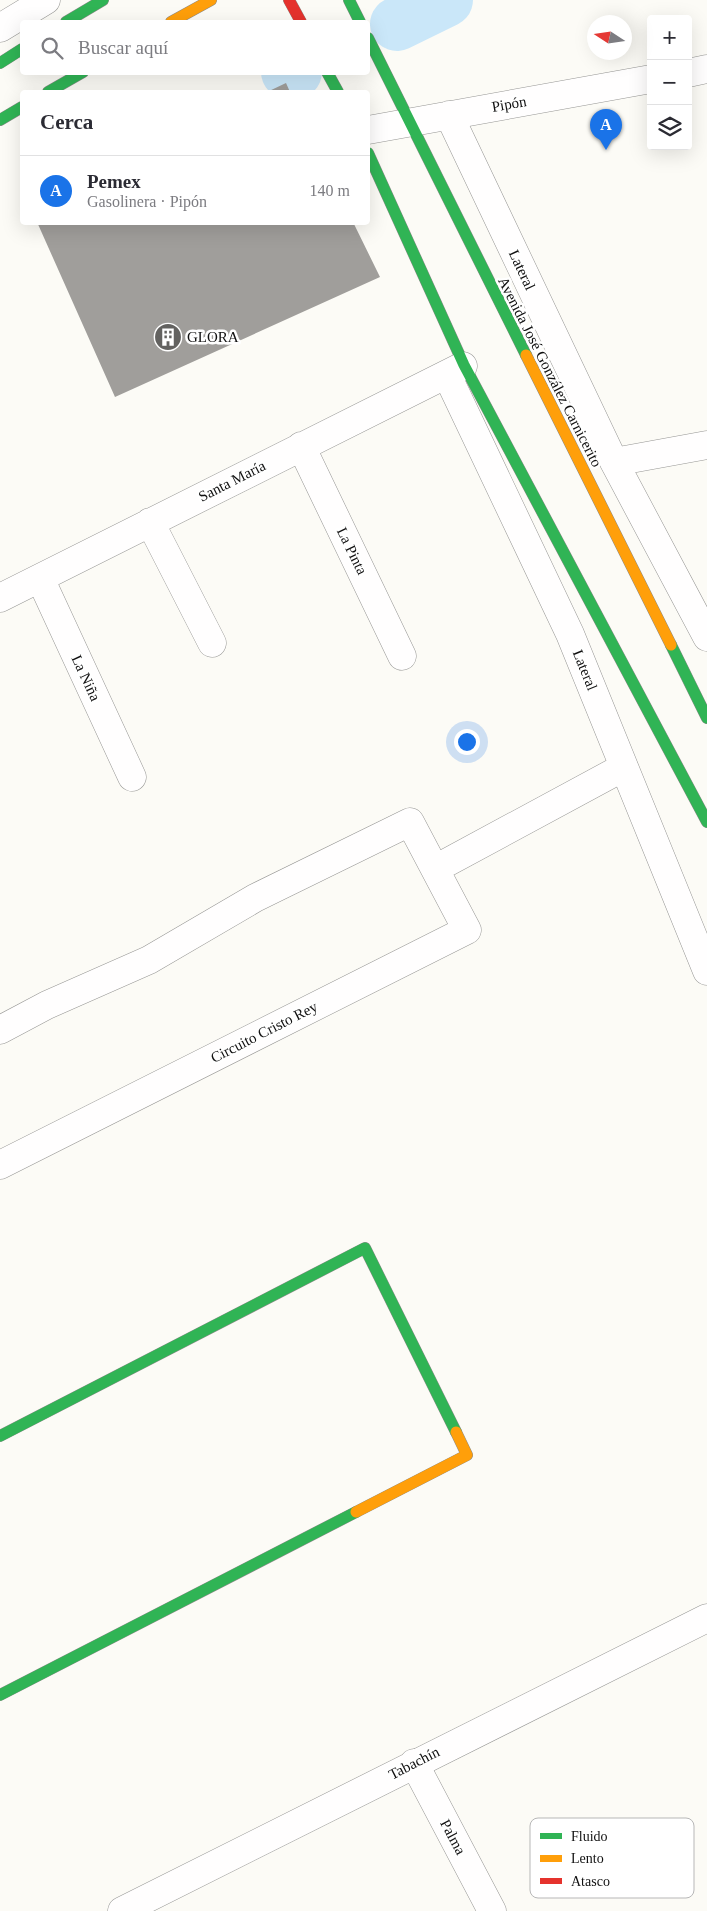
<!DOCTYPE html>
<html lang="es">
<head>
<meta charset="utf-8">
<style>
	body { margin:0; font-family:Georgia,serif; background:#f2f2f3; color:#2b2b33 }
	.controls { position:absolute; right:15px; top:15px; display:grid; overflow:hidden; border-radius:5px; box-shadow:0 5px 20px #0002 }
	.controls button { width:45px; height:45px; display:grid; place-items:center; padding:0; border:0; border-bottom:1px solid #e1e1e2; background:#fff; color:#2b2b33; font:25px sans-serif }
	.compass { position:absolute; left:587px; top:15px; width:45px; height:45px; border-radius:50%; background:#fff; box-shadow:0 5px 20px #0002; rotate:282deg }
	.you { position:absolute; left:466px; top:741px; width:18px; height:18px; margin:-12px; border:4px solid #fff; border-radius:50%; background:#1a73e8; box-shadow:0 0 0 8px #1a73e833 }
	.badge { display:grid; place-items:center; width:32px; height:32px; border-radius:50%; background:#1a73e8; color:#fff; font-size:16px; font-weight:700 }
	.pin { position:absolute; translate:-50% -41px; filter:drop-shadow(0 1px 2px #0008) }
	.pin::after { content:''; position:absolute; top:26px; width:18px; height:15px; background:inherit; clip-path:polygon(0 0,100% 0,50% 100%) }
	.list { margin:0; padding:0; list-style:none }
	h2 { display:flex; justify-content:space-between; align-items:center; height:65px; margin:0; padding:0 20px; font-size:21px }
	h2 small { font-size:16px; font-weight:400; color:#7c7c81 }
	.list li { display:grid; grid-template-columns:32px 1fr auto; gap:15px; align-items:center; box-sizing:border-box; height:70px; padding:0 20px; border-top:1px solid #e1e1e2 }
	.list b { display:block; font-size:19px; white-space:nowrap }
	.list p { margin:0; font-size:16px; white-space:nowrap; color:#7c7c81 }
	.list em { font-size:16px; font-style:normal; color:#7c7c81 }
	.icon { flex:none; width:28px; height:28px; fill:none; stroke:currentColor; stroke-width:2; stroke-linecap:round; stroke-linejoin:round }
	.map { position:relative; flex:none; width:707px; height:1911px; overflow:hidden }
	.search { position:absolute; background:#fff; box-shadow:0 5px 20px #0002; left:20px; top:20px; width:350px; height:55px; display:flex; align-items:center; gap:12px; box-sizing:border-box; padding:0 18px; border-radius:5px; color:#7c7c81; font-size:19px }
	.panel { position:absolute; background:#fff; box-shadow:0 5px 20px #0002; left:20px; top:90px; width:350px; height:135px; border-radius:5px }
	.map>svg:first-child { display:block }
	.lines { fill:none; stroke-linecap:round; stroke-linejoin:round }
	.river { stroke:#cae7f9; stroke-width:54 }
	.building { fill:#a09e9b }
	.street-casing { stroke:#969694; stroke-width:29 }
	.fast-casing { stroke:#8d8c8a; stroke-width:12 }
	.slow-casing { stroke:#8d8c8a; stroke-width:12 }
	.jam-casing { stroke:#8d8c8a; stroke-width:12 }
	.street { stroke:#fffefe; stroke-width:28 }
	.fast { stroke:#30b455; stroke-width:11 }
	.slow { stroke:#ff9f0a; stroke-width:11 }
	.jam { stroke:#e5322d; stroke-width:11 }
	.labels { text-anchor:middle; stroke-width:5; stroke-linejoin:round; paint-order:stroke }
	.street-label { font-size:15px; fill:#101010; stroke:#fff }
	.poi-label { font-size:15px; fill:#101010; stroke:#fff; text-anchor:start }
	.key { fill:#fff; stroke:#b7b7b7; stroke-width:1 }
	.key-label { font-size:14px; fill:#101010 }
</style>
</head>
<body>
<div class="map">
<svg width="707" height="1911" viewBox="0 0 707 1911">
	<rect width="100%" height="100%" fill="#fcfbf6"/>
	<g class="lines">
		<path class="river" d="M397 24 446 0
			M288 72H295"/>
	</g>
	<path class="building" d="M286 83 290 92H267Z
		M37 222H353L380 277 115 397Z"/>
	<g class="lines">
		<g class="street-casing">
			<path id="street" d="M0 28 46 0
				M688 73 707 69
				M449 115 614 462 707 637
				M368 130 651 79
				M447 375 570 634 707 971
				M301 446 402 656
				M614 462 707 445
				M150 522 212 643
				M40 578 132 777
				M0 598 463 366
				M435 869 624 767
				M0 1030 47 1005 149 960 255 898 410 822 467 930 0 1165
				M414 1763 492 1911
				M122 1911 707 1618"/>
		</g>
		<g class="fast-casing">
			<path id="fast" d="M349 0 360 22
				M66 22 103 0
				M368 38 526 355
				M0 63 22 49
				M327 72 338 92
				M48 92 83 72
				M0 120 22 107
				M368 153 464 365 707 822
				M671 645 707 718
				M0 1436 365 1248 456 1432
				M0 1695 356 1512"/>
		</g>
		<g class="slow-casing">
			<path id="slow" d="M171 22 211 0
				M526 355 671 645
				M356 1512 467 1455 456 1432"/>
		</g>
		<g class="jam-casing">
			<path id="jam" d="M289 0 301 22"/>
		</g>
		<use href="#street" class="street"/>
		<use href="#fast" class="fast"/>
		<use href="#slow" class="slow"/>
		<use href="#jam" class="jam"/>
	</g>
	<defs>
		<g id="building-disc" transform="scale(1.4375)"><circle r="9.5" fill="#636260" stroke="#fff"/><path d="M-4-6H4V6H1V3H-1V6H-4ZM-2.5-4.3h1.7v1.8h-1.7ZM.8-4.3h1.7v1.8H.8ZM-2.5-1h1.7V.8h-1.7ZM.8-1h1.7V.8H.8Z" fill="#fff"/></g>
	</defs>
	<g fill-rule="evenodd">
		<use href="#building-disc" x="168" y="337"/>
	</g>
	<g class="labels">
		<g class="street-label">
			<text transform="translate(509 104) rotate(-10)" y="5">Pipón</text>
			<text transform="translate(522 270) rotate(65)" y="5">Lateral</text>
			<text transform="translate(550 372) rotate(63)" y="5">Avenida José González Carnicerito</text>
			<text transform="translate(232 481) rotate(-27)" y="5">Santa María</text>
			<text transform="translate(352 551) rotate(64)" y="5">La Pinta</text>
			<text transform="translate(585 670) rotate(68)" y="5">Lateral</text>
			<text transform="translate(86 678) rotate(65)" y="5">La Niña</text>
			<text transform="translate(264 1032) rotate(-27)" y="5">Circuito Cristo Rey</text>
			<text transform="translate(414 1763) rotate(-27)" y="5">Tabachín</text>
			<text transform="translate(453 1837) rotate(62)" y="5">Palma</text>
		</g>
		<g class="poi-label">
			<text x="187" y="342">GLORA</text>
		</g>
	</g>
	<rect x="530" y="1818" width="164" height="80" rx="8" class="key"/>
	<rect x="540" y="1833" width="22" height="6" fill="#30b455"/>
	<rect x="540" y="1855" width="22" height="7" fill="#ff9f0a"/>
	<rect x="540" y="1878" width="22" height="6" fill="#e5322d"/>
	<g class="key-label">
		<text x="571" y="1841">Fluido</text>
		<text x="571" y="1863">Lento</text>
		<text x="571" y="1886">Atasco</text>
	</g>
</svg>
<div class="controls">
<button>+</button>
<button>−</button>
<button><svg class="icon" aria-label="layers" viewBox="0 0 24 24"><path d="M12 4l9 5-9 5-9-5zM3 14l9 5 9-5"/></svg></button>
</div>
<svg class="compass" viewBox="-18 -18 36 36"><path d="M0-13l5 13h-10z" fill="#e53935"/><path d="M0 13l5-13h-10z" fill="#7c7c81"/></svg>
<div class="you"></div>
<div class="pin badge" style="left:606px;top:150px">A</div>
<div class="search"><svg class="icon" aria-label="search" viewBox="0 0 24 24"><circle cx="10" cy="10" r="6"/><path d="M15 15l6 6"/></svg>Buscar aquí</div>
<section class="panel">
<h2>Cerca<small></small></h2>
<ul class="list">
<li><span class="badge">A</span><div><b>Pemex</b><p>Gasolinera · Pipón</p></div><em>140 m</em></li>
</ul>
</section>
</div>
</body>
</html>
